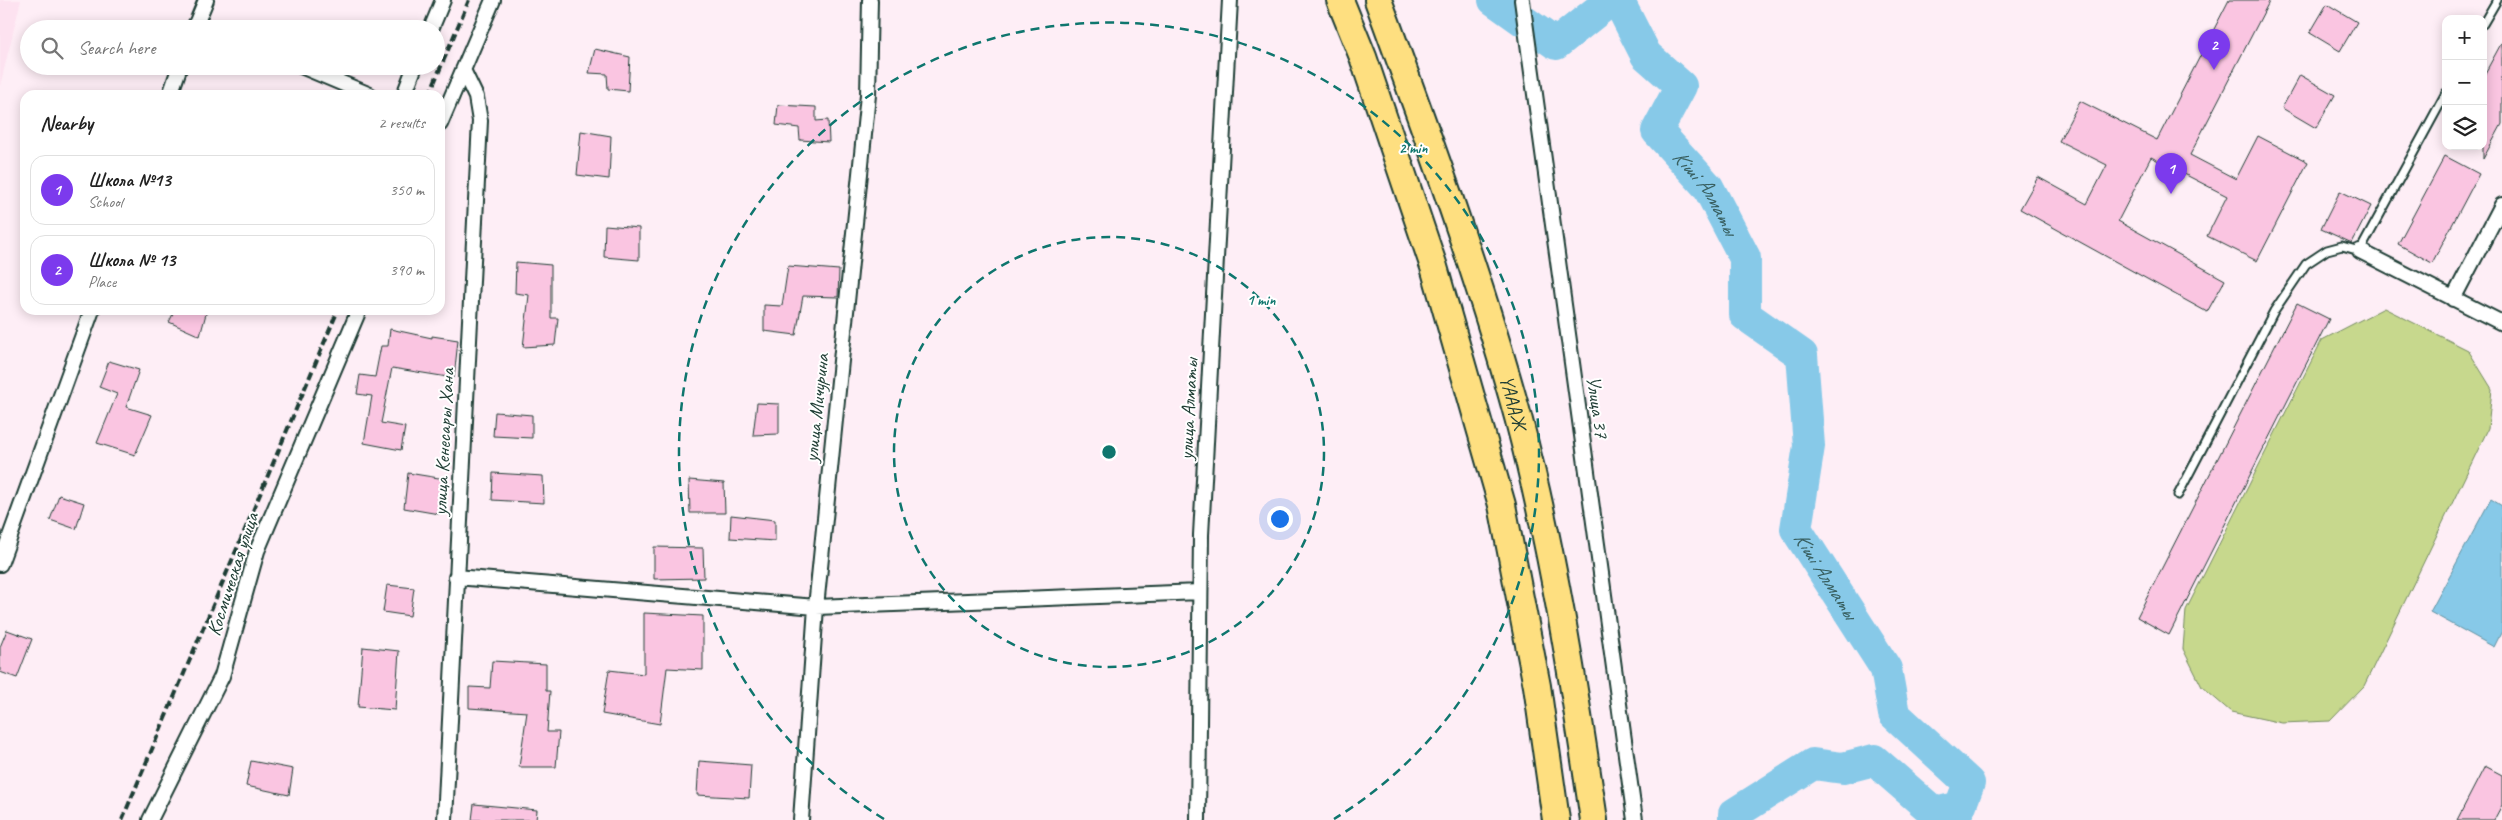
<!DOCTYPE html>
<html lang="en">
<head>
<meta charset="utf-8">
<style>
	body { margin:0; font-family:Caveat,sans-serif; background:#f2f2f2; color:#222 }
	.controls { position:absolute; right:15px; top:15px; display:grid; overflow:hidden; border-radius:10px; box-shadow:0 2px 12px #0003 }
	.controls button { width:45px; height:45px; display:grid; place-items:center; padding:0; border:0; border-bottom:1px solid #e0e0e0; background:#fff; color:#222; font:25px sans-serif }
	.you { position:absolute; left:1279px; top:518px; width:18px; height:18px; margin:-12px; border:4px solid #fff; border-radius:50%; background:#1a73e8; box-shadow:0 0 0 8px #1a73e833 }
	.badge { display:grid; place-items:center; width:32px; height:32px; border-radius:50%; background:#7c3aed; color:#fff; font-size:16px; font-weight:700 }
	.pin { position:absolute; translate:-50% -41px; filter:drop-shadow(0 1px 2px #0008) }
	.pin::after { content:''; position:absolute; top:26px; width:18px; height:15px; background:inherit; clip-path:polygon(0 0,100% 0,50% 100%) }
	.list { margin:0; padding:0; list-style:none }
	h2 { display:flex; justify-content:space-between; align-items:center; height:65px; margin:0; padding:0 20px; font-size:21px }
	h2 small { font-size:16px; font-weight:400; color:#767676 }
	.list li { display:grid; grid-template-columns:32px 1fr auto; gap:15px; align-items:center; box-sizing:border-box; height:70px; margin:0 10px 10px; padding:0 10px; border:1px solid #e0e0e0; border-radius:15px }
	.list b { display:block; font-size:19px; white-space:nowrap }
	.list p { margin:0; font-size:16px; white-space:nowrap; color:#767676 }
	.list em { font-size:16px; font-style:normal; color:#767676 }
	.icon { flex:none; width:28px; height:28px; fill:none; stroke:currentColor; stroke-width:2; stroke-linecap:round; stroke-linejoin:round }
	.map { position:relative; flex:none; width:2502px; height:820px; overflow:hidden }
	.search { position:absolute; background:#fff; box-shadow:0 2px 12px #0003; left:20px; top:20px; width:425px; height:55px; display:flex; align-items:center; gap:12px; box-sizing:border-box; padding:0 18px; border-radius:28px; color:#767676; font-size:19px }
	.panel { position:absolute; background:#fff; box-shadow:0 2px 12px #0003; left:20px; top:90px; width:425px; height:225px; border-radius:15px }
	.map>svg:first-child { display:block }
	.built { fill:#fde2f0 }
	.green { fill:#c7d88d; stroke:#738a60 }
	.water { fill:#87c9e8; stroke:#5d91a0 }
	.lines { fill:none; stroke-linecap:round; stroke-linejoin:round }
	.river { stroke:#87c9e8; stroke-width:32 }
	.building { fill:#fac5e1; stroke:#1f3d34 }
	.lane-casing { stroke:#1f3d34; stroke-width:11 }
	.street-casing { stroke:#1f3d34; stroke-width:18 }
	.highway-casing { stroke:#1f3d34; stroke-width:30 }
	.lane { stroke:#fff; stroke-width:7 }
	.street { stroke:#fff; stroke-width:14 }
	.highway { stroke:#fedf80; stroke-width:26 }
	.rail { stroke:#1f3d34; stroke-width:4; stroke-dasharray:8 4; stroke-linecap:butt }
	.ring { fill:none; stroke:#0f766e; stroke-width:2.5; stroke-dasharray:9 6 }
	.labels { text-anchor:middle; stroke-width:4; stroke-linejoin:round; paint-order:stroke }
	.street-label { font-size:20px; fill:#1f3d34; stroke:#fff }
	.water-label { font-size:21px; font-style:italic; fill:#396061; stroke:#fff }
	.centre { fill:#0f766e; stroke:#fff; stroke-width:2.5 }
	.ring-label { font-size:15px; text-anchor:middle; font-weight:bold; fill:#0f766e; stroke:#fff; stroke-width:4; stroke-linejoin:round; paint-order:stroke }
</style>
</head>
<body>
<div class="map">
<svg width="2502" height="820" viewBox="0 0 2502 820">
	<rect width="100%" height="100%" fill="#feeef6"/>
	<filter id="ink" filterUnits="userSpaceOnUse"><feTurbulence type="fractalNoise" baseFrequency=".02" numOctaves="2"/><feDisplacementMap in="SourceGraphic" scale="10" xChannelSelector="R" yChannelSelector="G"/><feConvolveMatrix kernelMatrix="1 2 1 2 8 2 1 2 1" color-interpolation-filters="sRGB"/></filter>
	<g filter="url(#ink)">
		<path class="built" d="M0 0H21L0 86Z"/>
		<path class="green" d="M2384 308 2468 350 2492 389 2488 429 2364 686 2330 721 2282 723 2231 712 2202 687 2183 649 2186 610 2322 340Z"/>
		<path class="water" d="M2491 499 2502 506V631L2494 647 2430 612Z"/>
		<g class="lines">
			<g class="river">
				<path d="M1494 0 1556 44 1611 0"/>
				<path id="s1" d="M1618 0 1646 55 1681 86 1657 131 1708 187 1745 258V315L1802 355 1809 446 1796 529 1886 669 1894 714 1969 783 1960 807 1935 813 1874 760 1843 768 1813 764 1734 814V820"/>
			</g>
		</g>
		<path class="building" d="M2229 0H2270L2190 155 2236 179 2258 136 2308 162 2257 261 2207 236 2227 196 2151 157 2118 221 2225 280 2207 312 2020 209 2038 177 2087 204 2107 165 2059 141 2080 101 2157 140Z
			M2327 4 2357 22 2340 51 2310 33Z
			M2502 42V124L2483 159V77Z
			M595 49 630 57 628 91 608 89 607 74 589 73Z
			M2300 75 2335 95 2316 128 2282 108Z
			M778 105 816 107V121L828 120 829 142 800 140 799 128 776 125Z
			M581 131 611 136 609 179 577 175Z
			M2445 156 2479 174 2432 263 2398 244Z
			M2340 191 2371 206 2352 243 2321 229Z
			M605 225 639 228V260L604 257Z
			M516 262 551 265V318H558L555 345 523 347 529 295 515 293Z
			M788 266 839 270 838 297 803 296 796 335 764 331V305L782 306Z
			M2297 303 2329 319 2169 635 2137 617Z
			M175 310H207L200 336 169 322Z
			M390 329 432 338V336L458 340 454 378 392 368 381 423 405 427 401 450 364 443 372 396 357 394 360 375 375 377 381 346H388Z
			M109 361 139 370 126 407 152 415 135 455 97 443 117 394 99 387Z
			M757 403 779 404V434L753 435Z
			M495 412 532 415V438L493 436Z
			M408 473 445 479 439 514 404 508Z
			M493 473 543 476 544 503 492 500Z
			M689 480 724 483 725 513H690Z
			M59 495 84 503 76 529 50 520Z
			M731 515 775 520V541L730 538Z
			M654 547 703 548 704 578 654 579Z
			M387 585 414 588 410 616 383 612Z
			M644 613 703 616V670L667 668 660 724 602 714 609 670 644 674Z
			M7 630 32 639 17 678 0 672V647Z
			M363 647 399 651 395 710 358 707Z
			M492 661 546 664V691H550L547 732H559L556 767H519L527 712 469 708V687L490 688Z
			M251 761 293 769 289 795 246 786Z
			M699 761 751 765 749 798 697 795Z
			M2485 766 2502 775V805L2494 820H2457Z
			M474 804 537 810 536 820H472Z"/>
		<g class="lines">
			<g class="lane-casing">
				<path id="lane" d="M2483 24 2497 0
					M2178 495 2274 311 2306 264 2327 250 2342 246 2360 251 2446 93"/>
			</g>
			<g class="street-casing">
				<path id="street" d="M1522 0 1635 820
					M196 23 210 29
					M194 29 206 0
					M431 29 443 0
					M301 66 370 95
					M170 95 180 66
					M404 95 415 66
					M440 124 493 0
					M2360 251 2502 323
					M2453 299 2502 205
					M0 564 92 310
					M456 577 816 607 1200 592
					M150 820 222 676 257 551 359 310
					M445 820 480 121 476 97 463 70
					M801 820 816 607 868 95 870 0
					M1198 820 1201 535 1230 0"/>
			</g>
			<g class="highway-casing">
				<g id="highway">
					<path d="M1340 0 1363 57 1434 267 1502 505 1537 686 1556 820"/>
					<path id="s2" d="M1378 0C1428 136 1480 278 1518 417 1553 549 1574 685 1594 820"/>
				</g>
			</g>
			<use href="#lane" class="lane"/>
			<use href="#street" class="street"/>
			<use href="#highway" class="highway"/>
			<path class="rail" d="M429 95 469 0
				M122 820 338 310"/>
		</g>
	</g>
	<g class="ring">
		<circle cx="1109" cy="452" r="215"/>
		<path d="M884 819A430 430 0 1 1 1334 819"/>
	</g>
	<g class="labels">
		<g class="street-label">
			<text dy="7" stroke="none"><textPath href="#s2" startOffset="425">ҮАААЖ</textPath></text>
			<text transform="translate(1598 407) rotate(82)" y="7">Улица 37</text>
			<text transform="translate(816 408) rotate(-84)" y="7">улица Мичурина</text>
			<text transform="translate(1188 409) rotate(-87)" y="7">улица Алматы</text>
			<text transform="translate(443 442) rotate(-87)" y="7">улица Кенесары Хана</text>
			<text transform="translate(232 574) rotate(-72)" y="7">Космическая улица</text>
		</g>
		<g class="water-label">
			<text dy="7" stroke="none"><textPath href="#s1" startOffset="238">Кіші Алматы</textPath></text>
			<text dy="7" stroke="none"><textPath href="#s1" startOffset="672">Кіші Алматы</textPath></text>
		</g>
	</g>
	<circle cx="1109" cy="452" r="8" class="centre"/>
	<g class="ring-label">
		<text x="1413" y="153">2 min</text>
		<text x="1261" y="305">1 min</text>
	</g>
</svg>
<div class="controls">
<button>+</button>
<button>−</button>
<button><svg class="icon" aria-label="layers" viewBox="0 0 24 24"><path d="M12 4l9 5-9 5-9-5zM3 14l9 5 9-5"/></svg></button>
</div>
<div class="you"></div>
<div class="pin badge" style="left:2171px;top:194px">1</div>
<div class="pin badge" style="left:2214px;top:70px">2</div>
<div class="search"><svg class="icon" aria-label="search" viewBox="0 0 24 24"><circle cx="10" cy="10" r="6"/><path d="M15 15l6 6"/></svg>Search here</div>
<section class="panel">
<h2>Nearby<small>2 results</small></h2>
<ul class="list">
<li><span class="badge">1</span><div><b>Школа №13</b><p>School</p></div><em>350 m</em></li>
<li><span class="badge">2</span><div><b>Школа № 13</b><p>Place</p></div><em>390 m</em></li>
</ul>
</section>
</div>
</body>
</html>
